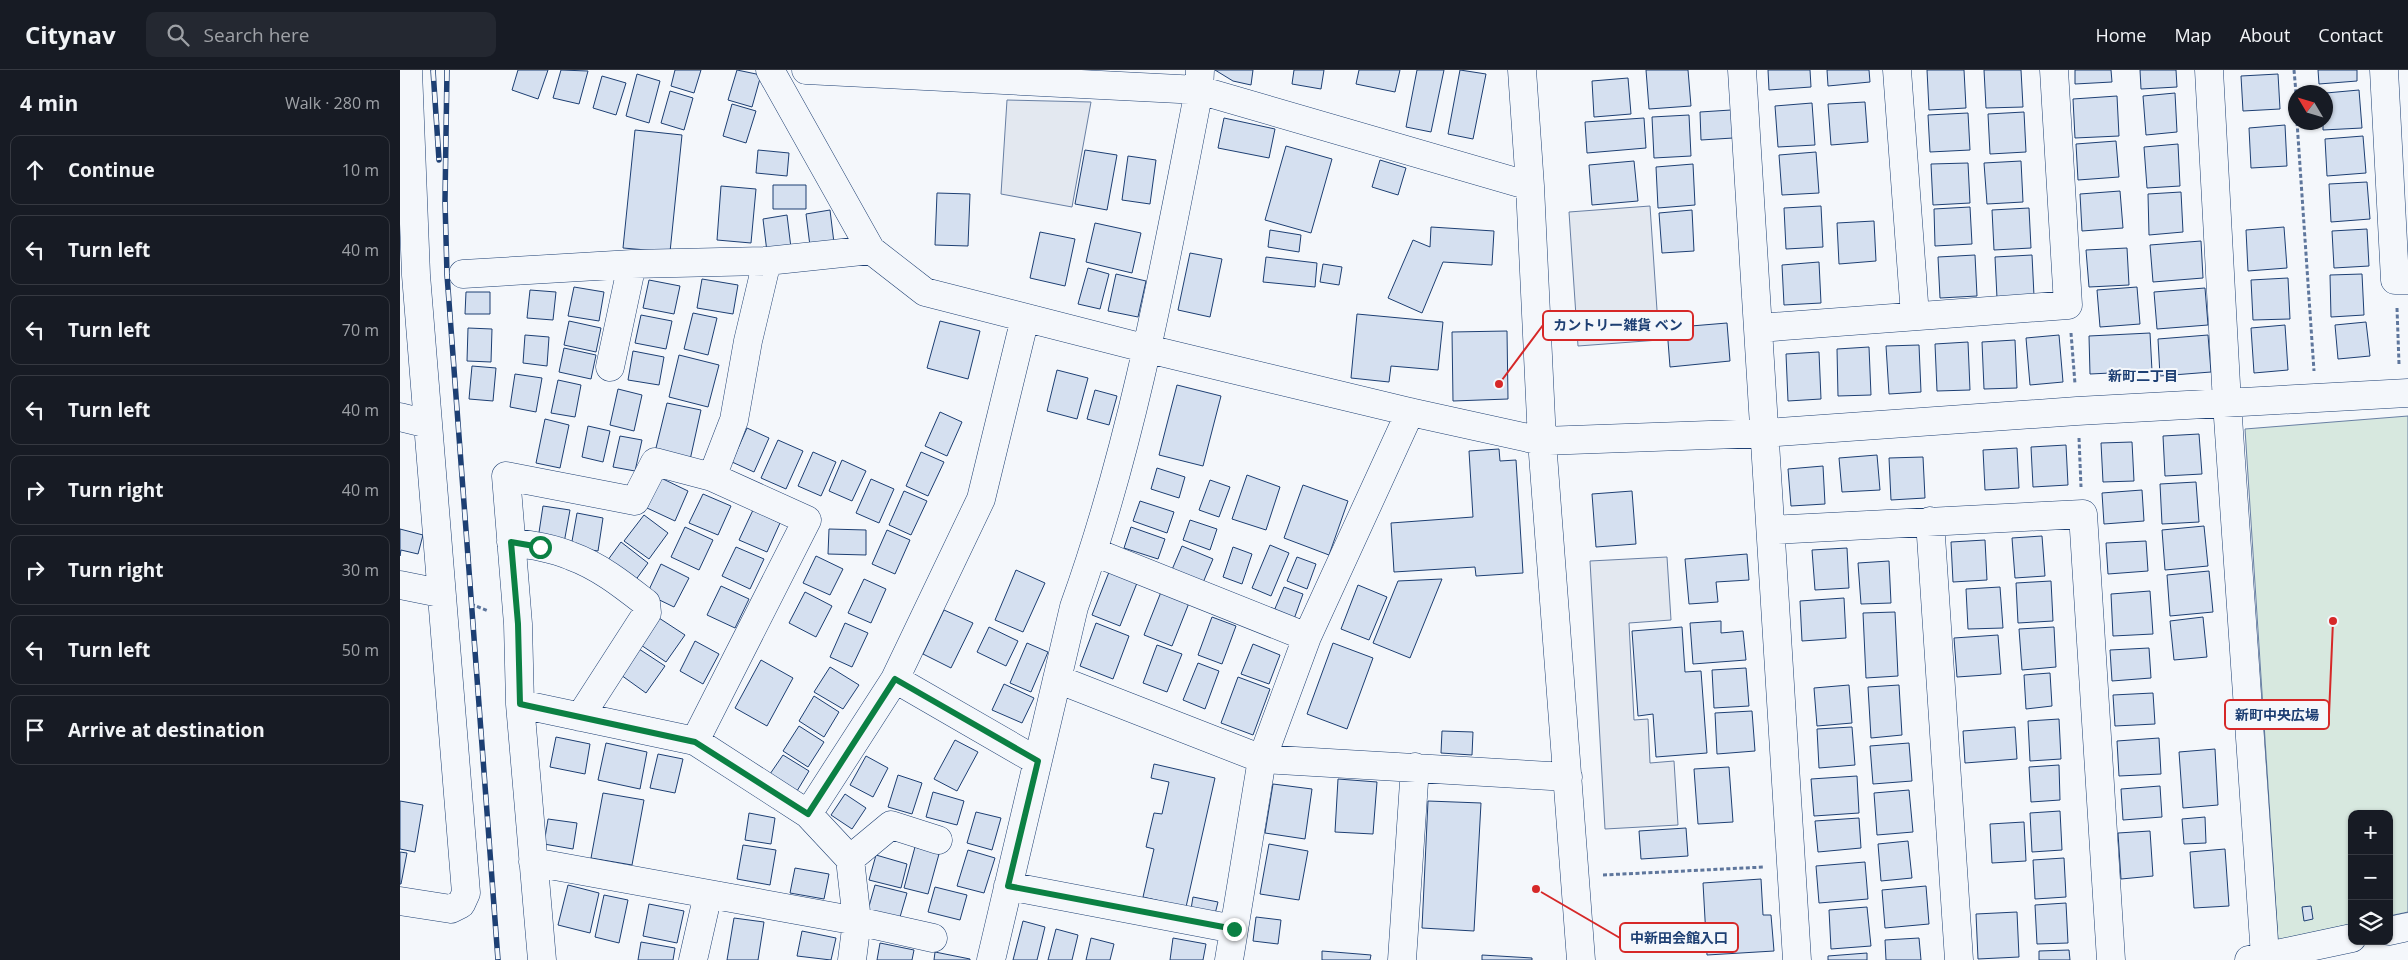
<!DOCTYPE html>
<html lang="en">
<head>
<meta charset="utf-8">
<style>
	body { margin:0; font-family:"Open Sans","Noto Sans JP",sans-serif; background:#242831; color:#f1f3f6 }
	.controls { position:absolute; right:15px; bottom:15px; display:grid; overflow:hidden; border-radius:10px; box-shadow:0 1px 4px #0004 }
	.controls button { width:45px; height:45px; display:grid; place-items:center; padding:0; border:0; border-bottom:1px solid #363941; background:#171b24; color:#f1f3f6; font:25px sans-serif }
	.compass { position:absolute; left:1888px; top:15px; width:45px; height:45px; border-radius:50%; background:#171b24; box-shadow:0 1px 4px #0004; rotate:308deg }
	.stop { position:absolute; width:15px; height:15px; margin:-11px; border:4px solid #0b8043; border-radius:50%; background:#fff }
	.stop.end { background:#0b8043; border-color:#fff; box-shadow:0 1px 5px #0008 }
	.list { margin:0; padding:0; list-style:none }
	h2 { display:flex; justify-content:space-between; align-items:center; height:65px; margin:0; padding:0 20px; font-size:21px }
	h2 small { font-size:16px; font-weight:400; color:#9ea1a6 }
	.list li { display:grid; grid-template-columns:32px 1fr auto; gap:15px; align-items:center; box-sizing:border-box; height:70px; margin:0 10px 10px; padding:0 10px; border:1px solid #363941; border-radius:10px }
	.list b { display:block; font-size:19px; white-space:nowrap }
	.list em { font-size:16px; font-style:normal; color:#9ea1a6 }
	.icon { flex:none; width:28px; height:28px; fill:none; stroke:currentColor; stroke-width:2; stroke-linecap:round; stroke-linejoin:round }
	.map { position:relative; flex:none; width:2008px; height:890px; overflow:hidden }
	header { display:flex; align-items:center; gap:30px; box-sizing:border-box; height:70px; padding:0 25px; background:#171b24; border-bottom:1px solid #363941 }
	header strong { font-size:24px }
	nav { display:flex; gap:28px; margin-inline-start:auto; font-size:18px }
	.search { width:350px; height:45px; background:#242831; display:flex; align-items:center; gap:12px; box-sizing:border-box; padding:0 18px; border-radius:10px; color:#9ea1a6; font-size:19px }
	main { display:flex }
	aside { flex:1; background:#171b24 }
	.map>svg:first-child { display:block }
	.green { fill:#d7e8df; stroke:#687fa3 }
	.parking { fill:#e3e8f0; stroke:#687fa3 }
	.building { fill:#d5e0f0; stroke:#1d3f73 }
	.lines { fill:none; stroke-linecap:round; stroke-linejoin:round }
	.minor-casing { stroke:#1d3f73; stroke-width:29 }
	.path { stroke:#5e769c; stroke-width:3; stroke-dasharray:4 2.5; stroke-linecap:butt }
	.minor { stroke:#f4f7fb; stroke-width:28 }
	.rail-casing { stroke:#1d3f73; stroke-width:5.5 }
	.rail { stroke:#f4f7fb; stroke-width:4; stroke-dasharray:11; stroke-linecap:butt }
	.route { stroke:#0b8043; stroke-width:6 }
	.labels { text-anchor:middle; stroke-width:4; stroke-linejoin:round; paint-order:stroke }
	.neighbourhood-label { font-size:14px; font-weight:bold; fill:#1d3f73; stroke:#f4f7fb }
	.leader { fill:none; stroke:#d62828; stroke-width:2 }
	.callout-dot { fill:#d62828; stroke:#f4f7fb; stroke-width:2 }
	.callout { fill:#f4f7fb; stroke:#d62828; stroke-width:2 }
	.callout-label { font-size:14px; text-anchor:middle; font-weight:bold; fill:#1d3f73 }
</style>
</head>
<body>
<header>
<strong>Citynav</strong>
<div class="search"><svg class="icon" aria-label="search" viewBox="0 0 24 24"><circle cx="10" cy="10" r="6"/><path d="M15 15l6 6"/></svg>Search here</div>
<nav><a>Home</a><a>Map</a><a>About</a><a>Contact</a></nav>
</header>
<main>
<aside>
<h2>4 min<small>Walk · 280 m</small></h2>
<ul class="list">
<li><svg class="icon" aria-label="ahead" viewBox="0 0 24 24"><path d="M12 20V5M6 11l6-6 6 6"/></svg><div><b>Continue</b></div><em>10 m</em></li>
<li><svg class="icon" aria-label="left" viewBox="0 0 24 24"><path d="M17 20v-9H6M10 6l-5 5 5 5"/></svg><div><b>Turn left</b></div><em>40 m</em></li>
<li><svg class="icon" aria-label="left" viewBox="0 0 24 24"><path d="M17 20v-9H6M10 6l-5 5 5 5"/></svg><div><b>Turn left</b></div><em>70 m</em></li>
<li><svg class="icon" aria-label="left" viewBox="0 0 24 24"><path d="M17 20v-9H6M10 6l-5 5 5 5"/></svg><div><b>Turn left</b></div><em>40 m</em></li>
<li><svg class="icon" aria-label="right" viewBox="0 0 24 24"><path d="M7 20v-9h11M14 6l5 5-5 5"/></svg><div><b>Turn right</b></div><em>40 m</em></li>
<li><svg class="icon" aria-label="right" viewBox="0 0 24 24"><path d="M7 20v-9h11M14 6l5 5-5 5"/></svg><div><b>Turn right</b></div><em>30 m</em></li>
<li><svg class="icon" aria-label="left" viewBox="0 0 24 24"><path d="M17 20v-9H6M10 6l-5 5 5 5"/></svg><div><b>Turn left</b></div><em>50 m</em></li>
<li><svg class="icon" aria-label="arrive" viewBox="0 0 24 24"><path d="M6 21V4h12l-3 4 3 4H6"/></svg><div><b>Arrive at destination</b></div></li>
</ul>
</aside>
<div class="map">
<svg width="2008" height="890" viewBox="0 0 2008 890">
	<rect width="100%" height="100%" fill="#f4f7fb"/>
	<path class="green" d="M2008 346V842L1989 846V744H1952V854L1878 870 1845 359Z"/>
	<path class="parking" d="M607 30 691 32 672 137 601 124Z
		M1250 136 1259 270 1178 276 1169 142Z
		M1267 487 1271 550 1229 553 1234 650 1248 649 1250 693 1274 691 1278 755 1205 759 1190 491Z"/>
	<path class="building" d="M118 0H148L138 29 112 20Z
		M161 0 188 1 179 34 153 28Z
		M275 0H301L294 23 271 16Z
		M337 0 361 5 352 37 328 30Z
		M815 0H853L851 15 833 11Z
		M894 0H924L921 19 892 14Z
		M959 0H1000L995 22 956 14Z
		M1017 0H1044L1031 62 1006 57Z
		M1060 0 1086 4 1073 69 1048 64Z
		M1246 0H1288L1291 36 1249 39Z
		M1368 0H1410L1411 17 1369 20Z
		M1427 0H1469L1470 12 1428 16Z
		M1527 0H1564L1566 38 1529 40Z
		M1584 0H1621L1623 37 1586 38Z
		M1675 0H1711L1712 12 1675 14Z
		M1740 0H1776L1777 17 1741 19Z
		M1918 0H1957V11L1919 14Z
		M237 4 260 11 249 53 226 46Z
		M1878 4 1880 39 1843 41 1841 6Z
		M202 6 226 13 216 45 193 38Z
		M1228 8 1231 44 1194 47 1192 11Z
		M1959 20 1962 58 1923 60V52H1926V23Z
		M270 21 293 28 284 60 261 53Z
		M1775 23 1777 62 1746 65 1743 26Z
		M1717 26 1719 66 1675 68 1673 29Z
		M1465 32 1468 72 1431 75 1428 34Z
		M1412 33 1415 75 1378 77 1375 36Z
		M332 34 356 41 346 73 323 66Z
		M1331 40 1333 68 1301 70 1300 42Z
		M1624 42 1626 82 1590 84 1588 44Z
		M1568 43 1570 80 1530 82 1528 45Z
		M1289 45 1291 86 1254 88 1252 47Z
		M824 48 875 59 869 88 818 78Z
		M1244 48 1246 78 1187 83 1185 52Z
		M1885 55 1887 96 1851 98 1849 58Z
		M235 60 282 65 270 182 223 178Z
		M1963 66 1966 103 1927 106 1925 69Z
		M1716 71 1719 107 1678 110 1676 74Z
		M1778 74 1780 116 1747 118 1744 77Z
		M886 76 932 89 911 163 865 150Z
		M358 80 389 83 387 106 356 103Z
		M685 80 717 85 707 140 675 134Z
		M1416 82 1419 123 1382 125 1379 85Z
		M728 86 756 90 750 134 722 130Z
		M980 90 1006 98 998 125 972 117Z
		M1234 91 1238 131 1192 135 1189 95Z
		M1621 91 1623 132 1587 134 1584 93Z
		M1568 93 1570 133 1533 135 1531 94Z
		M1293 94 1295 135 1258 138 1256 97Z
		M1967 112 1970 149 1931 152 1929 114Z
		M373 115H406V139H373Z
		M321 116 356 119 351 173 317 170Z
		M1720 121 1723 158 1682 161 1680 124Z
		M1781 122 1783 162 1749 165 1748 124Z
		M537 123 570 124 568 176 535 175Z
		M1421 136 1423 177 1386 179 1384 138Z
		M1570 137 1572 174 1535 176 1534 139Z
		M1629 138 1631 178 1594 180 1592 140Z
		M430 140 434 173 410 176 406 144Z
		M1292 140 1294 181 1262 183 1259 143Z
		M387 145 391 178 367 182 363 149Z
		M1474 151 1476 191 1439 194 1437 153Z
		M695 153 741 163 732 203 686 192Z
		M1031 157 1094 161 1092 195 1043 192 1022 243 988 228 1013 170 1030 177Z
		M1884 157 1887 198 1848 201 1846 160Z
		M1967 159 1969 196 1934 198 1932 161Z
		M870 160 901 165 899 182 868 177Z
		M640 162 675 169 665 216 630 208Z
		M1801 171 1803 208 1753 212 1750 175Z
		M1727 178 1729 215 1689 217 1686 180Z
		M790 183 822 189 810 247 778 240Z
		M1575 185 1577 226 1540 228 1538 187Z
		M1632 185 1634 226 1597 228 1595 187Z
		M866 187 917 193 915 217 863 212Z
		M1419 192 1421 233 1384 235 1382 195Z
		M923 194 942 197 939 215 920 212Z
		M688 198 709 204 700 239 678 234Z
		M716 204 746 211 738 247 708 241Z
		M1962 204 1964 245 1931 247 1930 205Z
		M1888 208 1890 249 1853 250 1851 210Z
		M302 209 338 215 333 244 297 238Z
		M249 210 280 216 274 244 243 238Z
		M174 217 204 222 199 251 168 246Z
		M1737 217 1740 254 1700 257 1697 220Z
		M1805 218 1808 255 1757 259 1754 222Z
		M130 220 156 222 153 250 127 248Z
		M66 222H90V244H65Z
		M293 243 317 248 308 285 284 279Z
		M957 244 1043 252 1038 300 991 296 989 312 951 308Z
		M241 245 272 251 266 279 235 273Z
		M169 251 201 258 196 282 164 275Z
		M540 251 580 261 568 309 527 298Z
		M1966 252 1970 286 1938 289 1935 255Z
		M1327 253 1330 291 1270 297 1267 258Z
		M1885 255 1888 300 1854 303 1851 258Z
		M68 258 92 259 91 292 67 291Z
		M1107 261 1108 329 1053 331 1052 262Z
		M1750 263 1752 301 1690 304 1689 266Z
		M125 265 149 267 147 296 123 293Z
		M1659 265 1663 312 1630 315 1626 268Z
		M1808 265 1811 302 1760 306 1758 269Z
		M1615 270 1617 318 1584 319 1582 272Z
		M1568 272 1570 320 1537 321 1535 274Z
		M1519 275 1521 322 1489 324 1486 276Z
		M1469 277 1471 325 1438 326 1437 279Z
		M164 278 196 285 191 309 159 302Z
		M233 281 264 287 259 315 228 310Z
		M1419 282 1421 329 1388 331 1386 284Z
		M279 285 319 295 308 337 269 327Z
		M72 296 96 298 93 331 69 329Z
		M657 300 688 308 677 349 647 341Z
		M115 304 142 308 136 342 110 337Z
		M158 310 181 315 175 347 151 343Z
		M777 315 821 326 803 396 759 385Z
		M218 319 242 325 234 361 210 355Z
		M695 320 717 326 709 355 687 349Z
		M267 333 301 340 290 390 255 382Z
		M540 342 562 352 547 386 525 376Z
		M145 349 169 355 160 398 136 393Z
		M188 356 210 361 203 392 182 387Z
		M347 358 369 368 354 402 332 392Z
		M1799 364 1802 404 1765 406 1763 366Z
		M220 366 242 370 235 401 213 397Z
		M378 370 403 381 386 419 361 408Z
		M1732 372 1734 411 1703 412 1701 373Z
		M1666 375 1668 415 1633 417 1631 377Z
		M1617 378 1619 418 1585 420 1583 380Z
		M1099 379 1100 391 1116 390 1123 503 1076 506 1075 497 994 502 991 453 1073 447 1069 381Z
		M413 382 436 392 421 426 398 416Z
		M521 382 544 392 528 426 506 416Z
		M1477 385 1480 420 1442 422 1439 388Z
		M1523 387 1525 428 1491 430 1489 388Z
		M442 390 466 401 452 431 429 421Z
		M1423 396 1425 434 1391 436 1388 399Z
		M757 398 785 407 779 428 751 419Z
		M847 405 880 417 866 460 832 449Z
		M261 408 288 421 275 451 247 438Z
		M471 409 494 419 479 453 456 443Z
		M810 410 830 417 819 447 799 440Z
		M1796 412 1799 452 1762 454 1760 414Z
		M903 415 948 431 929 485 884 468Z
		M1742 420 1744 451 1704 454 1702 423Z
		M504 421 527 431 511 465 489 455Z
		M1232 421 1236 474 1196 477 1192 424Z
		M303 424 331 436 318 465 289 453Z
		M740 431 774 442 767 463 733 451Z
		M143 436 170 440 164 473 138 469Z
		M353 440 380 453 367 482 339 470Z
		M177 443 203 448 198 481 171 477Z
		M244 445 268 463 249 489 224 471Z
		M790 450 817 459 810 480 783 470Z
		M1804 456 1808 496 1765 500 1762 460Z
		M285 457 313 470 299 500 271 487Z
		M731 457 765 469 758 489 724 478Z
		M0 459 23 465 18 484 1 480 0 486Z
		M429 459 466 460V485L428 484Z
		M487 460 510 470 495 504 472 494Z
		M1642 466 1645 506 1615 508 1612 468Z
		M1585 470 1587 510 1553 512 1551 472Z
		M1746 471 1748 501 1708 504 1706 473Z
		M221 472 248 493 232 515 205 494Z
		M870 475 889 483 871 526 852 518Z
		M782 476 813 489 802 515 771 502Z
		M336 477 364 489 350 519 322 506Z
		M833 477 852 484 842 514 823 507Z
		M1447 478 1449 518 1415 520 1412 480Z
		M1347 484 1349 510 1316 512 1318 532 1289 534 1285 489Z
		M416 486 443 499 430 525 403 513Z
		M897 487 916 494 907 519 887 511Z
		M1489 491 1491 533 1461 534 1458 493Z
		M261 494 289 508 274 537 247 524Z
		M616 500 645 513 623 562 595 550Z
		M1809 501 1813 542 1770 546 1767 505Z
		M709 502 737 513 720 556 692 545Z
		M464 509 486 519 471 553 448 543Z
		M1042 509 1010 588 973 573 998 511Z
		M1651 511 1653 551 1618 553 1616 513Z
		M958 515 987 527 969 570 941 559Z
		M321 516 349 529 335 558 307 545Z
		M884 517 903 524 894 549 874 541Z
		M1600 517 1603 558 1568 559 1566 519Z
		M1750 521 1753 564 1713 566 1711 524Z
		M405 522 432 536 416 567 389 553Z
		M761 522 789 533 772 576 744 565Z
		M1444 528 1446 568 1402 571 1400 531Z
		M544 540 573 553 551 598 523 584Z
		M1495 542 1498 606 1466 608 1463 543Z
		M812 547 836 556 822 594 798 585Z
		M1803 547 1807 587 1774 590 1770 551Z
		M259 548 285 565 266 592 241 575Z
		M1321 551V563L1343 561 1346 590 1293 594 1290 553Z
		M445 553 468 563 452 597 430 587Z
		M696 553 729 566 713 609 680 596Z
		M589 557 618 571 606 596 577 582Z
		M1282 557 1285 602 1301 601 1307 683 1256 687 1253 644 1238 646 1232 561Z
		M1654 557 1656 597 1622 600 1619 559Z
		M1598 565 1601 604 1557 607 1554 568Z
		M295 571 319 584 303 614 280 601Z
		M627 573 648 582 631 622 610 613Z
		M933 573 973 588 947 659 907 644Z
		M853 574 880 585 869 614 841 604Z
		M757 575 782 584 767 622 743 613Z
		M1749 578 1751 608 1712 611 1710 580Z
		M239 579 265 596 246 623 221 605Z
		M361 590 393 608 367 656 335 638Z
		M798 593 819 601 805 639 783 630Z
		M430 597 459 615 443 639 414 622Z
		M1346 598 1349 636 1314 638 1312 600Z
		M1650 603 1652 636 1626 639 1624 605Z
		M838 607 870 619 853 665 821 653Z
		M604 614 634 628 622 653 592 640Z
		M1449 615 1452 653 1417 656 1414 618Z
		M1499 615 1502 665 1471 668 1468 617Z
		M1753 623 1755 654 1715 656 1713 625Z
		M414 626 439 642 424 667 399 651Z
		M1352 641 1355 681 1317 684 1315 643Z
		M1659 649 1661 689 1630 691 1628 651Z
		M399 656 424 672 408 697 383 681Z
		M1452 657 1455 695 1419 698 1417 659Z
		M1615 657 1617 689 1565 693 1563 661Z
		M1042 661 1073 662 1072 685 1041 683Z
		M156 667 190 674 185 704 150 697Z
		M1759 668 1761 704 1719 706 1717 671Z
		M555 670 578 682 557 721 534 709Z
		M206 673 247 682 240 719 198 710Z
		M1509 673 1512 711 1473 714 1470 676Z
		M1815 679 1818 735 1783 738 1779 682Z
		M258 684 283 689 275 723 250 718Z
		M383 685 409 701 397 721 370 704Z
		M466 686 488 698 473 727 450 715Z
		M754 694 815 708 786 837 743 827 754 779 746 777 754 743 762 744 769 712 751 708Z
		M1659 695 1660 730 1631 732 1629 697Z
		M1329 697 1333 752 1298 754 1294 699Z
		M498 705 522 713 512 744 488 737Z
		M1457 706 1459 743 1414 746 1411 709Z
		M938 709 977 712 973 764 935 762Z
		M873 714 912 719 905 769 865 763Z
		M1760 716 1762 747 1723 750 1721 719Z
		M1509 720 1513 762 1477 765 1474 723Z
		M533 722 564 731 557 755 526 747Z
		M203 723 244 730 232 795 191 788Z
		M445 724 466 738 452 759 431 745Z
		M0 731 23 735 15 782 0 779Z
		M1028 731 1081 733 1074 861 1022 858Z
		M1660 741 1662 780 1632 782 1630 743Z
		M576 742 601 748 592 780 567 773Z
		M349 743 375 748 371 774 345 770Z
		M1805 747 1806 773 1784 774 1782 749Z
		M1459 748 1461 778 1418 782 1415 751Z
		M148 749 177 753 173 779 144 774Z
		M1624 752 1626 791 1592 793 1590 754Z
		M1286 758 1288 786 1241 789 1239 761Z
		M1750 761 1753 806 1721 809 1718 763Z
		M1508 771 1512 808 1481 811 1478 774Z
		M869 774 908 781 899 830 860 824Z
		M343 775 376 780 370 815 337 809Z
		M515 777 539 784 528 824 504 818Z
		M1825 779 1829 836 1794 838 1790 782Z
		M568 780 595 788 584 823 557 816Z
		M0 782 7 783 1 814H0Z
		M476 785 507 794 501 818 469 810Z
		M1664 788 1666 827 1635 829 1633 790Z
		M1465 792 1468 829 1419 833 1416 796Z
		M395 798 429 804 424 829 390 823Z
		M1361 809 1363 845H1371L1374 881 1307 885 1303 813Z
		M168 815 199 823 190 863 158 855Z
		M475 815 507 823 500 847 468 840Z
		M1526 816 1529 854 1485 858 1482 820Z
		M535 817 567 825 560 850 528 842Z
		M204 825 228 830 219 873 195 867Z
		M793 827 818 832 815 844 791 839Z
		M1666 833 1668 873 1637 874 1635 835Z
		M249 834 284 841 277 873 243 866Z
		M1911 836 1913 849 1904 851 1902 837Z
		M1467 837 1471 876 1431 879 1429 840Z
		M1617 842 1619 887 1578 889 1576 844Z
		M856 847 881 850 878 874 853 871Z
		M334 848 364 852 358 890H327Z
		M623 851 645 857 637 890H613Z
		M656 859 678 865 672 890H648Z
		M402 861 436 868 431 890 397 886Z
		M691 868 714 874 710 890H686Z
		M773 868 806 874 803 890H770Z
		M1519 868 1521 890H1486L1485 870Z
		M241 872 275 878 273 890H238Z
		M480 873 514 880 512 890H477Z
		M1669 880 1670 890H1639V881Z
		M922 881 971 885 970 890H922Z
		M535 882 570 889V890H534Z
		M1467 883V890H1428V886Z
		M1082 885 1132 888V890H1082Z"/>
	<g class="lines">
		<g class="minor-casing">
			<path id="minor" d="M370 0 471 180 525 222 748 279 1010 342 1142 371 1365 363 1677 341 2008 323
				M406 0 799 20 1130 116
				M1122 0 1130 116 1142 371 1181 890
				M1342 0 1397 890
				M1497 0 1515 246
				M1809 0 1827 333 1865 886
				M1984 0 1995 210H2008
				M63 204 232 194 367 191 471 180
				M1358 258 1668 235 1654 0
				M210 297 232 194
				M0 347 28 354
				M312 407 334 350 348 271 367 191
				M1530 451 1559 890
				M1371 460 1683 444 1711 890
				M111 472C131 475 152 478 171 486 199 496 223 515 246 533L247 543 180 647
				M694 482 907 567
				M0 515 40 523
				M495 609 637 691
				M657 609 862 689 1168 707
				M120 634 295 671 408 744 450 789 457 851 452 890
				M408 744 495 609 581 429 625 248
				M450 789 491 755 538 770
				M133 792 457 851 533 868
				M608 816 834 859
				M0 831 51 839 61 834 66 823 16 205 8 0
				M1989 861 2008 857
				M142 890 120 634 118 554 106 406 235 431 255 392 312 407 407 450 295 671
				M293 890 308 824
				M591 890 674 537C734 370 765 194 799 20L800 0
				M829 890 862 689 907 567 1010 342
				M1002 890 1015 697
				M1849 890 1952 868"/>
		</g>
		<path class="path" d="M1894 0 1896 23
			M1897 52 1914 301
			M1997 238 1999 294
			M1671 263 1675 314
			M1679 368 1681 417
			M71 534 88 541
			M1203 805 1364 797"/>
		<use href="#minor" class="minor"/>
		<g class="rail-casing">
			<path id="rail" d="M33 0 39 90
				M47 0 45 131 47 205 98 890"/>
		</g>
		<use href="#rail" class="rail"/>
	</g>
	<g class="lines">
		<path class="route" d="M140 477 111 472 118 554 120 634 295 672 408 744 495 609 638 691 608 816 834 859"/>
	</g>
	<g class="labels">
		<g class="neighbourhood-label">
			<text x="1743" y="311">新町二丁目</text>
		</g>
	</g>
	<path class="leader" d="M1099 314L1143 255M1933 551L1929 645M1136 819L1220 868"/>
	<g class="callout-dot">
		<circle cx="1099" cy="314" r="5"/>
		<circle cx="1933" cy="551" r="5"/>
		<circle cx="1136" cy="819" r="5"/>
	</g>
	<g class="callout">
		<rect x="1143" y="241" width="150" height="29" rx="5"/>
		<rect x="1825" y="630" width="104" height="29" rx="5"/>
		<rect x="1220" y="853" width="118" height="29" rx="5"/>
	</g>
	<g class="callout-label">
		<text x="1218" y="260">カントリー雑貨 ベン</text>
		<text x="1877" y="650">新町中央広場</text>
		<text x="1279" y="873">中新田会館入口</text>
	</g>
</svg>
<div class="controls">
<button>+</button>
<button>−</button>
<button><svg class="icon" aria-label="layers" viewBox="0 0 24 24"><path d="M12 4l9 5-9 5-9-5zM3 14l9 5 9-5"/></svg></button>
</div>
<svg class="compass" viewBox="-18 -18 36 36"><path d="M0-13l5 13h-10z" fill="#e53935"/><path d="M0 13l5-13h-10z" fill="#9ea1a6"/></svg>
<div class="stop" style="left:140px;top:477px"></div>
<div class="stop end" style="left:834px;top:859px"></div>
</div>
</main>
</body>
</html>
